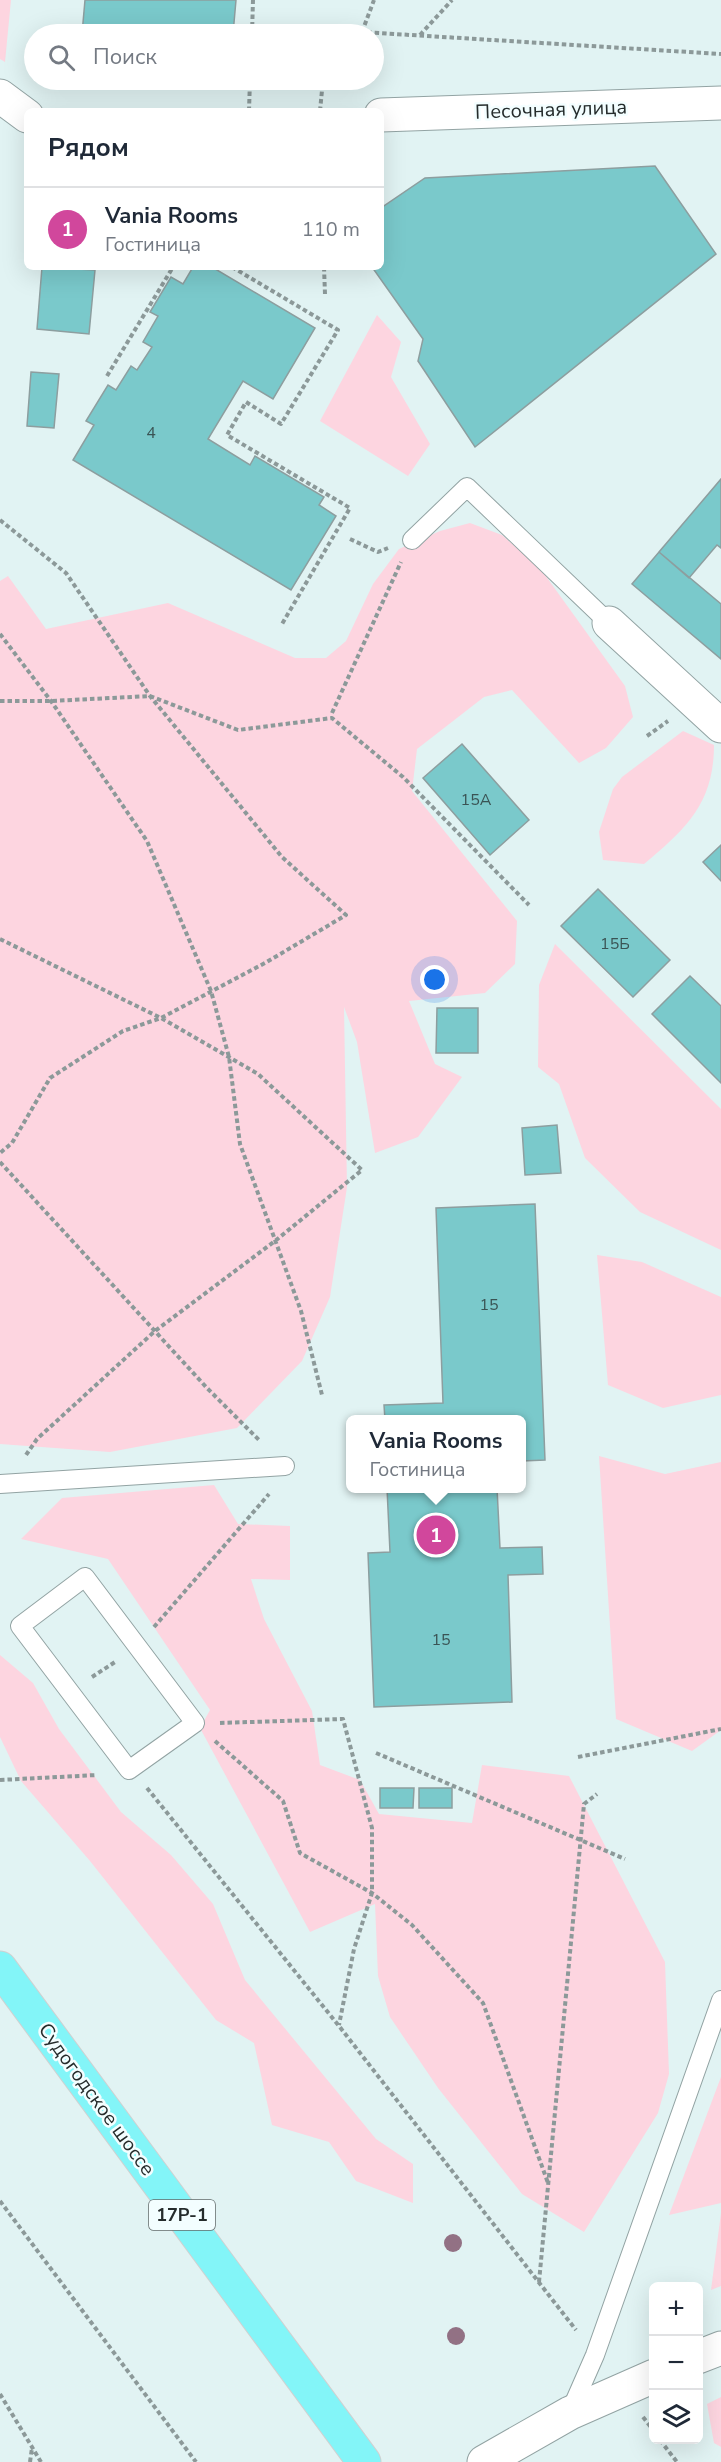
<!DOCTYPE html>
<html lang="ru">
<head>
<meta charset="utf-8">
<style>
	body { margin:0; font-family:"Nunito Sans",sans-serif; background:#f6f6f7; color:#1f2937 }
	.controls { position:absolute; right:18px; bottom:18px; display:grid; overflow:hidden; border-radius:9px; box-shadow:0 6px 24px #0002 }
	.controls button { width:54px; height:54px; display:grid; place-items:center; padding:0; border:0; border-bottom:2px solid #e0e1e3; background:#fff; color:#1f2937; font:30px sans-serif }
	.you { position:absolute; left:435px; top:980px; width:21px; height:21px; margin:-15px; border:4px solid #fff; border-radius:50%; background:#1a73e8; box-shadow:0 0 0 9px #1a73e833 }
	.badge { display:grid; place-items:center; width:39px; height:39px; border-radius:50%; background:#7c3aed; color:#fff; font-size:20px; font-weight:700 }
	.pin { position:absolute; translate:-50% -50%; border:3px solid #fff; box-shadow:0 2px 6px #0006 }
	.popup { position:absolute; left:346px; top:1415px; width:180px; height:78px; box-sizing:border-box; display:grid; place-content:center; border-radius:9px; background:#fff; filter:drop-shadow(0 2px 4px #0005); font-size:20px; white-space:nowrap; color:#747a83 }
	.popup b { font-size:22px; color:#1f2937 }
	.popup::after { content:''; position:absolute; left:50%; top:100%; margin-left:-12px; border:12px solid transparent; border-top-color:#fff }
	.list { margin:0; padding:0; list-style:none }
	h2 { display:flex; justify-content:space-between; align-items:center; height:78px; margin:0; padding:0 24px; font-size:26px }
	h2 small { font-size:20px; font-weight:400; color:#747a83 }
	.list li { display:grid; grid-template-columns:39px 1fr auto; gap:18px; align-items:center; box-sizing:border-box; height:84px; padding:0 24px; border-top:2px solid #e0e1e3 }
	.list b { display:block; font-size:22px; white-space:nowrap }
	.list p { margin:0; font-size:20px; white-space:nowrap; color:#747a83 }
	.list em { font-size:20px; font-style:normal; color:#747a83 }
	.icon { flex:none; width:33px; height:33px; fill:none; stroke:currentColor; stroke-width:2; stroke-linecap:round; stroke-linejoin:round }
	.map { position:relative; flex:none; width:721px; height:2462px; overflow:hidden }
	.search { position:absolute; background:#fff; box-shadow:0 6px 24px #0002; left:24px; top:24px; width:360px; height:66px; display:flex; align-items:center; gap:15px; box-sizing:border-box; padding:0 21px; border-radius:33px; color:#747a83; font-size:22px }
	.panel { position:absolute; background:#fff; box-shadow:0 6px 24px #0002; left:24px; top:108px; width:360px; height:162px; border-radius:9px }
	.map>svg:first-child { display:block }
	.green { fill:#fdd5e0 }
	.building { fill:#7ac9cb; stroke:#8d9e9f; stroke-width:1.5 }
	.lines { fill:none; stroke-linecap:round; stroke-linejoin:round }
	.service-casing { stroke:#92a3a3; stroke-width:20 }
	.minor-casing { stroke:#92a3a3; stroke-width:35 }
	.tertiary-casing { stroke:#92a3a3; stroke-width:35 }
	.primary-casing { stroke:#cfd1d1; stroke-width:35 }
	.path { stroke:#8c9999; stroke-width:4; stroke-dasharray:4.5 3; stroke-linecap:butt }
	.service { stroke:#fff; stroke-width:18 }
	.minor { stroke:#fff; stroke-width:33 }
	.tertiary { stroke:#fff; stroke-width:33 }
	.primary { stroke:#83f5f8; stroke-width:33 }
	.tree { fill:#927184 }
	.labels { text-anchor:middle; stroke-width:5; stroke-linejoin:round; paint-order:stroke }
	.number-label { font-size:16px; fill:#3a5354 }
	.shield { fill:#f3feff; stroke:#636b6b; stroke-width:1.5 }
	.shield-label { font-size:18px; font-weight:bold; fill:#252c2c }
	.street-label { font-size:20px; fill:#252c2c; stroke:#f3feff }
</style>
</head>
<body>
<div class="map">
<svg width="721" height="2462" viewBox="0 0 721 2462">
	<rect width="100%" height="100%" fill="#e1f3f3"/>
	<path class="green" d="M0 0H11L5 62 0 59Z
		M377 315 401 342 391 377 430 444 408 476 320 421Z
		M470 523 502 535 540 568 625 686 633 717 606 748 579 763 512 690 484 697 417 749 412 791 517 921 515 964 485 993 409 1001 435 1064 462 1077 418 1137 375 1153 357 1042 344 1007 347 1187 330 1297 302 1361 237 1428 110 1452 0 1444V581L8 576 46 629 168 603 295 658H326L346 641 373 584 399 549 440 531Z
		M683 731 714 745C714 803 686 829 644 864L603 860 599 832 613 789 622 777Z
		M555 944 721 1109V1250L640 1212 585 1158 559 1084 538 1067 539 985Z
		M597 1255 642 1262 721 1297V1395L663 1408 608 1385Z
		M599 1456 665 1474 721 1462V1730L692 1751 616 1719Z
		M214 1485 238 1524 290 1526V1580L251 1579 264 1619 312 1711 320 1765 360 1780 379 1814 472 1823 482 1765 569 1776 665 1962 669 2074 658 2113 584 2232 522 2194 438 2088 390 2017 378 1976 375 1904 310 1932 200 1728 210 1710 108 1559 21 1539 62 1498Z
		M0 1655 33 1683 59 1729 121 1812 171 1855 213 1904 245 1980 376 2139 413 2164V2203L356 2181 329 2142 272 2125 254 2043 216 2020 90 1861 21 1781 0 1737Z
		M721 2077V2203L669 2215Z
		M721 2213V2286L711 2290Z
		M721 2397V2447L714 2443 707 2404Z"/>
	<path class="building" d="M85 0H236L233 34H82Z
		M131 80H229L228 89Z
		M655 166 716 254 475 447 418 361 423 339 372 267H381V208L425 178Z
		M42 267 95 270 89 334 37 329Z
		M193 267H212L315 328 273 399 243 381 208 439 250 465 255 456 324 497 319 505 336 516 291 590 73 460 94 425 86 421 108 385 116 390 131 366 137 370 152 347 143 342 158 316 150 312 171 277 183 284Z
		M31 372 59 374 54 428 27 426Z
		M721 479V548L717 545 689 578 659 552Z
		M659 552 721 604V659L632 584Z
		M462 744 529 820 490 855 423 778Z
		M721 845V881L703 862Z
		M598 889 670 960 633 997 561 926Z
		M690 976 721 1006V1083L652 1014Z
		M437 1008H478V1053H436Z
		M557 1125 561 1173 525 1175 522 1128Z
		M535 1204 545 1460 522 1461V1420H385L384 1405 443 1403 436 1208Z
		M387 1488H497L500 1548 542 1547 543 1574 508 1575 512 1702 374 1707 368 1553 390 1552Z
		M380 1788H414L413 1808H380Z
		M419 1788H452V1808H419Z"/>
	<g class="lines">
		<g class="service-casing">
			<path id="service" d="M412 540 467 487 609 623
				M0 1484 285 1466
				M85 1577 195 1723 129 1770 20 1626Z
				M570 2412 595 2355 721 2000"/>
		</g>
		<g class="minor-casing">
			<path id="minor" d="M0 96 27 116
				M381 115 721 103
				M609 623 721 726"/>
		</g>
		<g class="tertiary-casing">
			<path id="tertiary" d="M698 2357 721 2348
				M484 2462 570 2413 654 2376"/>
		</g>
		<g class="primary-casing">
			<path id="primary" d="M0 1968 364 2462"/>
		</g>
		<path class="path" d="M362 32 374 0
			M252 34 253 0
			M323 34 328 31 362 32 721 54
			M420 35 452 0
			M249 111 250 80
			M320 111 323 80
			M232 267 338 330 281 424 246 402 227 435 350 508 282 624
			M324 267 325 294
			M107 376 173 267
			M0 520 66 573 150 696 282 857 346 915 265 963 161 1018 123 1031 50 1078 12 1143 0 1153
			M350 539 378 552 388 548
			M0 634 51 701 147 841 211 991 229 1057 240 1144 301 1311 322 1395
			M0 701H51L150 696 238 730 332 718 403 777 529 905
			M332 713 401 562
			M647 736 668 721
			M0 939 161 1018 258 1074 362 1170 275 1241 155 1331 37 1439 26 1455
			M0 1162 207 1388 260 1441
			M154 1627 269 1494
			M92 1677 115 1662
			M220 1723 343 1719 372 1828V1893L354 1949 339 2025
			M215 1741 283 1801 300 1853 372 1893 412 1925 483 2003 548 2183
			M376 1753 625 1859
			M578 1757 721 1729
			M0 1780 97 1775
			M147 1788 339 2026 576 2330
			M0 2201 196 2462
			M539 2282 584 1804 597 1794
			M0 2394 41 2462
			M643 2417 654 2431
			M660 2440 677 2462
			M30 2462 32 2448"/>
		<use href="#service" class="service"/>
		<use href="#minor" class="minor"/>
		<use href="#tertiary" class="tertiary"/>
		<use href="#primary" class="primary"/>
	</g>
	<g class="tree">
		<circle cx="453" cy="2243" r="9"/>
		<circle cx="456" cy="2336" r="9"/>
	</g>
	<g class="labels">
		<g class="number-label">
			<text x="151" y="438">4</text>
			<text x="476" y="805">15А</text>
			<text x="615" y="949">15Б</text>
			<text x="489" y="1310">15</text>
			<text x="441" y="1645">15</text>
		</g>
		<rect class="shield" x="149" y="2200" width="66" height="30" rx="4.5"/>
		<g class="shield-label">
			<text x="182" y="2221">17Р-1</text>
		</g>
		<g class="street-label">
			<text transform="translate(551 109) rotate(-2)" y="7">Песочная улица</text>
			<text transform="translate(97 2099) rotate(54)" y="7">Судогодское шоссе</text>
		</g>
	</g>
</svg>
<div class="controls">
<button>+</button>
<button>−</button>
<button><svg class="icon" aria-label="layers" viewBox="0 0 24 24"><path d="M12 4l9 5-9 5-9-5zM3 14l9 5 9-5"/></svg></button>
</div>
<div class="you"></div>
<div class="pin badge" style="left:436px;top:1535px;background:#d1479c">1</div>
<div class="popup"><b>Vania Rooms</b>Гостиница</div>
<div class="search"><svg class="icon" aria-label="search" viewBox="0 0 24 24"><circle cx="10" cy="10" r="6"/><path d="M15 15l6 6"/></svg>Поиск</div>
<section class="panel">
<h2>Рядом<small></small></h2>
<ul class="list">
<li><span class="badge" style="background:#d1479c">1</span><div><b>Vania Rooms</b><p>Гостиница</p></div><em>110 m</em></li>
</ul>
</section>
</div>
</body>
</html>
